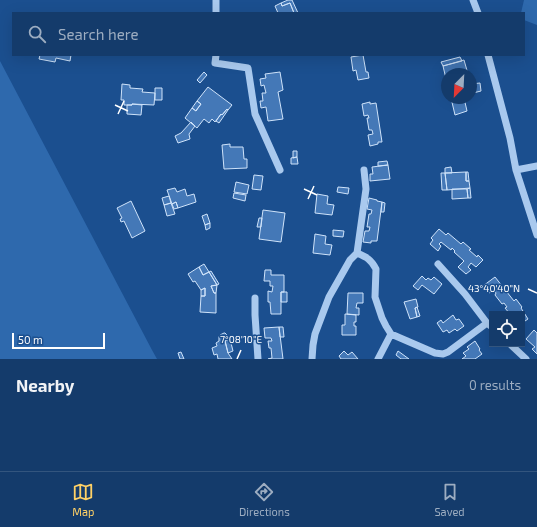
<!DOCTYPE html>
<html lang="en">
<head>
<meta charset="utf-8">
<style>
	body { margin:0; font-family:"Exo 2",sans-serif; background:#1d4271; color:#f1f3f6 }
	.controls { position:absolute; right:12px; bottom:12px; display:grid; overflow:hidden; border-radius:0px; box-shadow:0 4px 16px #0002 }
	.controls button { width:36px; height:36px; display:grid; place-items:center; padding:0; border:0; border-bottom:1px solid #33557e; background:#143b6b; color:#f1f3f6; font:20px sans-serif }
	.compass { position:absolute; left:441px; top:68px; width:36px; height:36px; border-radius:50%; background:#143b6b; box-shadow:0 4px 16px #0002; rotate:204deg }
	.scale { position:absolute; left:12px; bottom:10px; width:93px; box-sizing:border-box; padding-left:4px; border:2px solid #fff; border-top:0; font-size:11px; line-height:14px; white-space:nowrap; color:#fff; -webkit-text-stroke:3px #1b4f8f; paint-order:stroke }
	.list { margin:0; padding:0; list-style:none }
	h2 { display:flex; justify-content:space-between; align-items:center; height:52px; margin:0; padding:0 16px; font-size:17px }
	h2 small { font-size:13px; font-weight:400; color:#9dadc1 }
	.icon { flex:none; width:22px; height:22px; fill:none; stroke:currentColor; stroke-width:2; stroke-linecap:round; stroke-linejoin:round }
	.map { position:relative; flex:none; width:537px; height:359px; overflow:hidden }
	.search { position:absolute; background:#143b6b; box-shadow:0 4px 16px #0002; left:12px; right:12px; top:12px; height:44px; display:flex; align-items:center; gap:10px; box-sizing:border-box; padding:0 14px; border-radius:0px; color:#9dadc1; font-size:15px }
	.sheet { height:112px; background:#143b6b }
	nav { display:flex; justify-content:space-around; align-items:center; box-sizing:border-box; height:56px; border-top:1px solid #33557e; background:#143b6b; font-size:11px; color:#9dadc1 }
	nav a { display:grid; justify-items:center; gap:2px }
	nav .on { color:#ffd166 }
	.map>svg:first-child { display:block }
	.green { fill:#2e69ad }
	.building { fill:#4478b7; stroke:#cfe3fa }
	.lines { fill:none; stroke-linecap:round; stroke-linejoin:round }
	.minor { stroke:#a9c9ee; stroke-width:7 }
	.ticks { fill:none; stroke:#fff; stroke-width:1.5 }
	.ticks-label { font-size:10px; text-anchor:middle; fill:#fff; stroke:#1b4f8f; stroke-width:3; stroke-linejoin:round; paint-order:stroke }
</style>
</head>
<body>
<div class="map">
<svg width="537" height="359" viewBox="0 0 537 359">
	<rect width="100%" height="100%" fill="#1b4f8f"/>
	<path class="green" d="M524 0H537V25L524 20V13H521Z
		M0 61 152 350 157 359H0Z"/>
	<path class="building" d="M288 0H292L298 13H294L290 3 282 6 281 3Z
		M281 3 282 6 290 3 294 13H278L275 6Z
		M40 55H71L70 61 56 58 55 62 39 59Z
		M363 55 366 72H368L369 78 358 80 356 70 353 71 351 57Z
		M460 57 462 61 443 66 441 62Z
		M464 60 468 74H447V83L443 66Z
		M204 72 207 75 200 83 197 80Z
		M280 72 283 90 278 92 283 119 268 121 266 107 261 108 260 101H263L262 93H266L264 85 261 86 260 79 266 78 265 74Z
		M480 83 481 91 473 93 471 84Z
		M122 84 130 85V88L143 89 142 92 155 93 154 105 132 104V105H124V100H121Z
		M208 87 232 105 228 110 227 109 222 115 221 114 215 122 212 119 209 123 204 119 197 128 185 118 192 108 196 111 197 109 201 104 197 101Z
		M155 88H162V100H155Z
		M451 98H464L467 111 455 115Z
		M197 101 201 104 196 111 192 108Z
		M370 102V104L376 103 382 142H378V144L370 146 368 135 373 134 372 130H369L367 118H369L368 115 364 116 362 104Z
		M132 104 142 105 141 115 127 114V105H132Z
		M227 109 228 110 219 123 216 121 221 114 222 115Z
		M191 122 195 126 189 134 190 139 178 143 175 136 181 133Z
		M230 144V147H243L244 159H247V168L224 169 222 145Z
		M293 151H297V157L293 158Z
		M297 157 298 164H291V158Z
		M387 161 388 165 378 166V162Z
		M388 165 390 179 370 181V174H373L372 167Z
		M451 167 452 173H445V168Z
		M466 172H468L469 181H466Z
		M466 172V181H469L470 188 447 190 445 173Z
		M441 173H445L447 190H442Z
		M254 175 263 176 261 190 252 189Z
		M236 182 249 185 247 194 234 192Z
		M338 187 349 188 348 194 337 192Z
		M175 188 177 192 185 189 187 196 194 194 196 202 178 208 176 202 172 204 167 190Z
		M470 188 471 198H468L467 189Z
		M452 189H467L468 198 452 199Z
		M234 193 246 195 245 201 233 198Z
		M317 194 328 196 327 204 334 205 332 215 315 213Z
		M169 196 171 203 164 205 162 198Z
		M369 198 377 200V201L382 202 377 241H371V243L363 242 365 231H369L370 227H367L369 214H371L372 210 367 209Z
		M131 201 145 231 132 238 124 221 121 222 120 219 122 218 117 208Z
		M176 202 178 208 174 209 172 204Z
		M382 202 385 203 384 212H381Z
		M171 203 175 214 167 216 164 205Z
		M263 210 285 213 281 242 259 239Z
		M207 214 210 223 205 225 202 216Z
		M259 218H262L261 227H257Z
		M210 223V228L206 230 205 225Z
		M439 229 446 235 448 233 461 244 463 242 471 249 469 250 477 257 478 255 483 260 476 267 471 263 468 267 471 270 466 274 458 267 464 261 454 252 455 251 452 248 451 250 441 242 439 244 441 246 438 251 430 244 433 240 431 238Z
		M333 230 344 231 343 237 333 236Z
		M315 234 326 236 325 244 332 245 330 255 313 253Z
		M204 264 209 272 203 275 199 267Z
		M199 267 203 275 209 272 217 285 211 286 214 293H216V313L200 312 201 296H205V288L201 290 195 281 193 282 188 274Z
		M265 270H271V275H284V292H281V314H271L270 302H268V291L272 292 273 286H270V281H264Z
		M211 271 219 284 217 285 209 272Z
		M422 276 426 280 428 278 431 280 434 277 442 284 434 294 422 285 418 290 413 286Z
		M495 277 514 301 516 299 522 307 521 308 528 319 522 323V314H510L505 308 507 307 504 303 502 304 495 295 496 293 494 290 489 293 483 286Z
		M217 285 216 293H214L211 286Z
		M205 288V296H201V290Z
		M281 292H287V302H281Z
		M348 293H363V303H357L356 308H359V315L347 314Z
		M416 299 418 307 415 308 417 317 410 319 404 302Z
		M417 307 420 316 417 317 415 308Z
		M345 314 356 315V322H354V326H356V335H342V325H345Z
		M453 315 456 320 459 319 464 326 457 331 455 329 449 333 447 330 443 332 437 323 441 320 443 323Z
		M279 327 283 359H268L272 358 271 348H269L268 341H272L271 338H265L264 328Z
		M279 327H283L284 337H280Z
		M534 330 537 333V354L532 349 535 347 526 339Z
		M224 333H225L228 336 229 339 225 341 228 353 232 359H218L217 354 214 355 212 348 217 346 216 343 219 341V337L220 335Z
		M229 339H230L233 351 228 353 225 341Z
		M475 341 480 349 479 350 482 354 475 359H462L466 356 463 353 469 349 467 347Z
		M344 351 348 355 352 352 358 359H341L339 356Z
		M398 351 409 359H401L396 355Z
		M181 352 184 359H180L178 353Z"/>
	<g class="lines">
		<path class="minor" d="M473 0 478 13
			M216 13V0
			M216 55 215 63 248 68 255 114 280 170
			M488 55 510 138 516 170 537 235
			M516 170 537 166
			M357 253C366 257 371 259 376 269L375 297 382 318 386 326 391 334 435 353 443 354 448 352 487 323
			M438 264 465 294 487 323 492 327
			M255 298V315L258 359
			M510 344 526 359
			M312 359 313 345 315 334 329 297 350 260 357 253 366 189 364 170
			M378 359 391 334"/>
	</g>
	<path class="ticks" d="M115 105 128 111M118 114 124 101M304 189 317 195M308 199 314 186M528 289 537 293M237 359 241 350"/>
	<g class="ticks-label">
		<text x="494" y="292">43°40'40"N</text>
		<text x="241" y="343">7°08'10"E</text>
	</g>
</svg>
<div class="controls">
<button><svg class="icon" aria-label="locate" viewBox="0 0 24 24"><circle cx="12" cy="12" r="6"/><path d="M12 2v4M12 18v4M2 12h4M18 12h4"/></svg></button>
</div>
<svg class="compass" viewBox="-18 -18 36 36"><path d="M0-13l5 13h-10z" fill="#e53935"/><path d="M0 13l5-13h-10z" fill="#9dadc1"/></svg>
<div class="scale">50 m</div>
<div class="search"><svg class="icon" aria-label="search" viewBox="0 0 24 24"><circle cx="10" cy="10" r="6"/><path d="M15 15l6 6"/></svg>Search here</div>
</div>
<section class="sheet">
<h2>Nearby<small>0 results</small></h2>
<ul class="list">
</ul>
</section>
<nav>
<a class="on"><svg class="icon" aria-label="map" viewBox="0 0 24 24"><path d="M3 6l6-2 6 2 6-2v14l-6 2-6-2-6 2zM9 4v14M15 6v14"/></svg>Map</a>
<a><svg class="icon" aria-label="directions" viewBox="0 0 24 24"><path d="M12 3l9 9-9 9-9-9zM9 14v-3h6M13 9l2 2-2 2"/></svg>Directions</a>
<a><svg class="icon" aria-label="saved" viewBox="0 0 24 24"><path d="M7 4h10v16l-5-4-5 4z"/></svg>Saved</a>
</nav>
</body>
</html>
